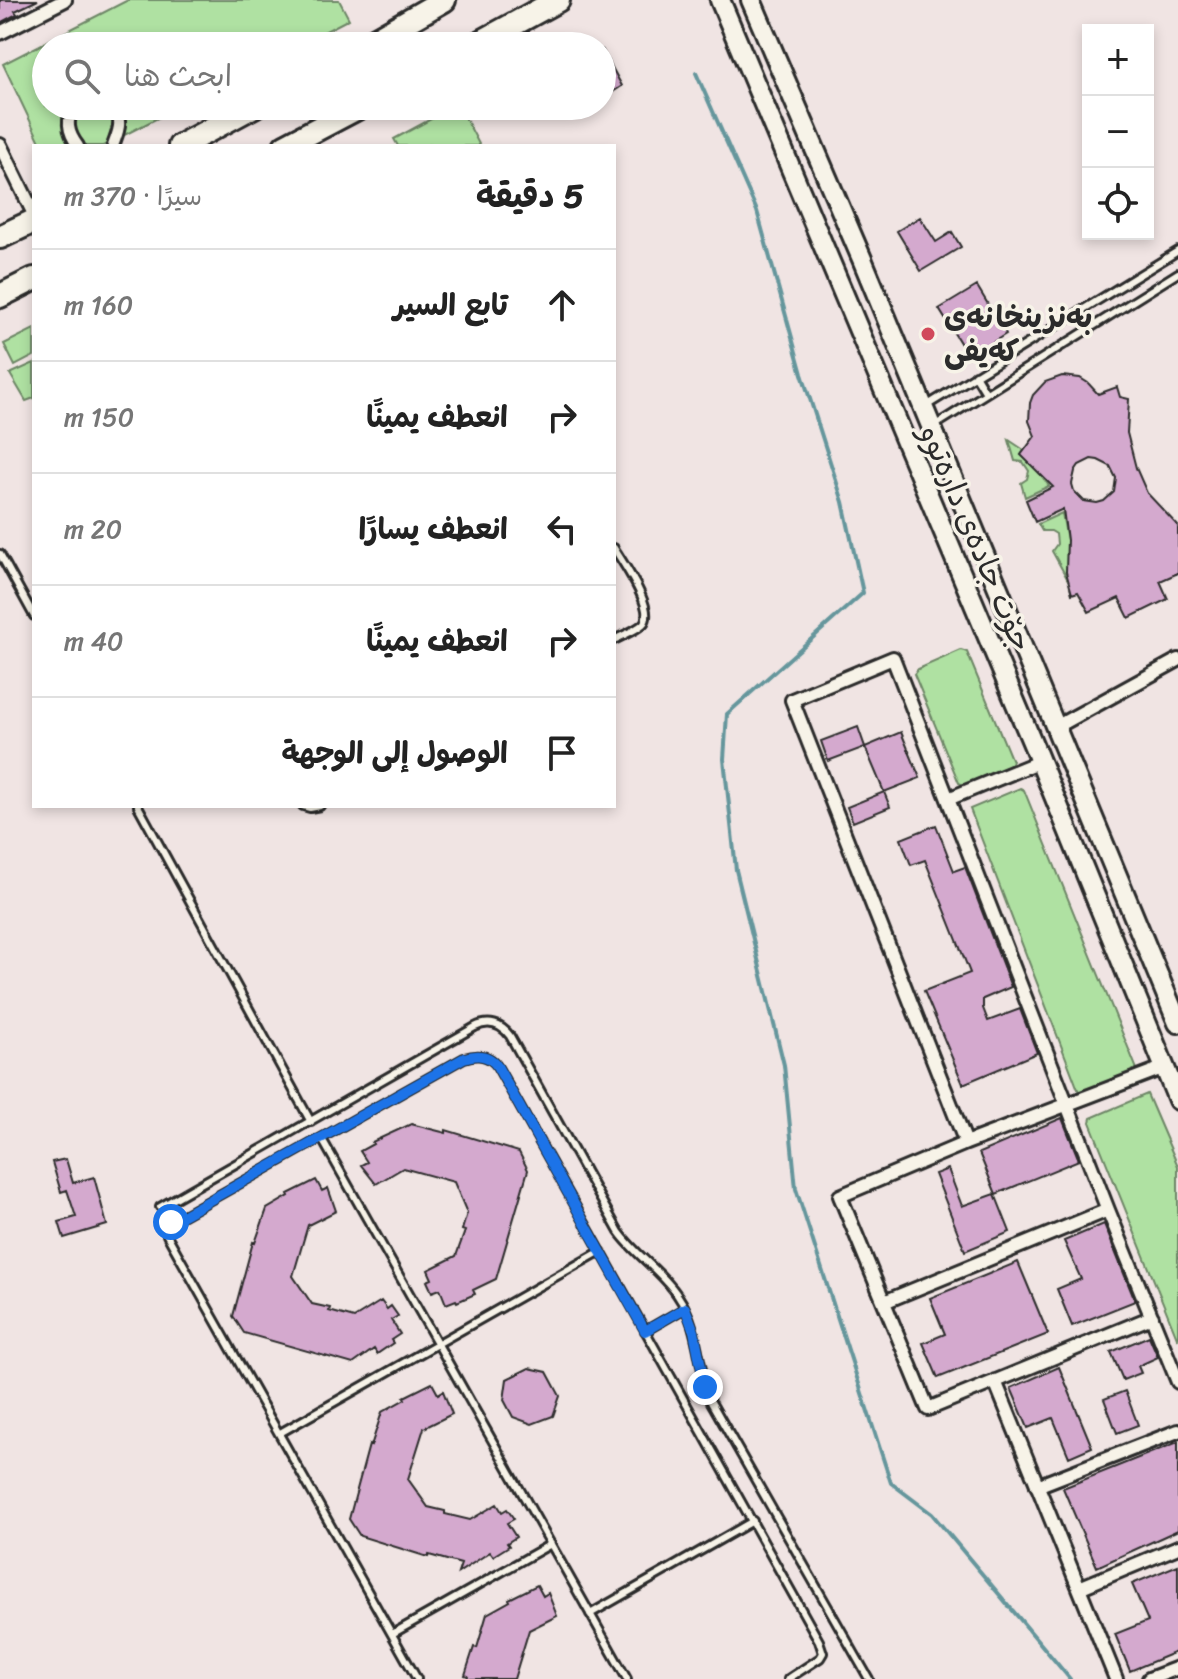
<!DOCTYPE html>
<html lang="ar">
<head>
<meta charset="utf-8">
<style>
	body { margin:0; font-family:Sriracha,"Playpen Sans Arabic",sans-serif; background:#f2f2f2; color:#222; direction:rtl }
	.controls { position:absolute; right:24px; top:24px; display:grid; overflow:hidden; border-radius:0px; box-shadow:0 4px 12px #0003 }
	.controls button { width:72px; height:72px; display:grid; place-items:center; padding:0; border:0; border-bottom:2px solid #e0e0e0; background:#fff; color:#222; font:40px sans-serif }
	.stop { position:absolute; width:24px; height:24px; margin:-18px; border:6px solid #1a73e8; border-radius:50%; background:#fff }
	.stop.end { background:#1a73e8; border-color:#fff; box-shadow:0 2px 8px #0008 }
	.list { margin:0; padding:0; list-style:none }
	h2 { display:flex; justify-content:space-between; align-items:center; height:104px; margin:0; padding:0 32px; font-size:34px }
	h2 small { font-size:26px; font-weight:400; color:#767676 }
	.list li { display:grid; grid-template-columns:52px 1fr auto; gap:24px; align-items:center; box-sizing:border-box; height:112px; padding:0 32px; border-top:2px solid #e0e0e0 }
	.list b { display:block; font-size:30px; white-space:nowrap }
	.list em { font-size:26px; font-style:normal; color:#767676 }
	.icon { flex:none; width:44px; height:44px; fill:none; stroke:currentColor; stroke-width:2; stroke-linecap:round; stroke-linejoin:round }
	.map { position:relative; flex:none; width:1178px; height:1679px; overflow:hidden; direction:ltr }
	.search { position:absolute; background:#fff; box-shadow:0 4px 12px #0003; left:32px; top:32px; width:584px; height:88px; display:flex; align-items:center; gap:20px; box-sizing:border-box; padding:0 28px; border-radius:44px; color:#767676; font-size:30px }
	.panel { position:absolute; background:#fff; box-shadow:0 4px 12px #0003; left:32px; top:144px; width:584px; height:664px; border-radius:0px; direction:rtl }
	.map>svg:first-child { display:block }
	.green { fill:#afe1a2; stroke:#6d8666; stroke-width:2 }
	.lines { fill:none; stroke-linecap:round; stroke-linejoin:round }
	.stream { stroke:#65969c; stroke-width:4 }
	.building { fill:#d4a9ce; stroke:#2b2b2b; stroke-width:2; fill-rule:evenodd }
	.service-casing { stroke:#2b2b2b; stroke-width:12 }
	.pedestrian-casing { stroke:#2b2b2b; stroke-width:16 }
	.minor-casing { stroke:#2b2b2b; stroke-width:18 }
	.secondary-casing { stroke:#2b2b2b; stroke-width:24 }
	.trunk-casing { stroke:#2b2b2b; stroke-width:28 }
	.service { stroke:#f7f3e8; stroke-width:6 }
	.pedestrian { stroke:#f7f3e8; stroke-width:10 }
	.minor { stroke:#f7f3e8; stroke-width:12 }
	.secondary { stroke:#f7f3e8; stroke-width:18 }
	.trunk { stroke:#f7f3e8; stroke-width:22 }
	.route { stroke:#1a73e8; stroke-width:10 }
	.poi-dot { fill:#d1495b; stroke:#f7f3e8; stroke-width:3 }
	.labels { text-anchor:middle; stroke-width:7; stroke-linejoin:round; paint-order:stroke }
	.poi-label { font-size:30px; font-weight:bold; fill:#2b2b2b; stroke:#f7f3e8; text-anchor:start }
	.street-label { font-size:30px; fill:#2b2b2b; stroke:#f7f3e8 }
</style>
</head>
<body>
<div class="map">
<svg width="1178" height="1679" viewBox="0 0 1178 1679">
	<rect width="100%" height="100%" fill="#f0e4e3"/>
	<filter id="ink" filterUnits="userSpaceOnUse"><feTurbulence type="fractalNoise" baseFrequency=".0125" numOctaves="2"/><feDisplacementMap in="SourceGraphic" scale="16" xChannelSelector="R" yChannelSelector="G"/><feConvolveMatrix kernelMatrix="1 2 1 2 8 2 1 2 1" color-interpolation-filters="sRGB"/></filter>
	<g filter="url(#ink)">
		<path class="green" d="M128 0H339L349 19 297 46H46V106H181L103 146H42L3 64Z
			M455 106H459L480 146H432L431 144 427 146H398L394 139Z
			M34 329V356L15 366 4 344Z
			M34 363V398L26 401 10 374Z
			M1009 440 1024 450 1021 455 1036 468 1049 486 1025 497 1021 483 1027 479 1029 471 1023 462 1015 461Z
			M1062 513 1067 540 1068 580 1052 551 1057 544 1056 534 1051 531H1042L1038 524Z
			M961 650 967 652 1012 761 1009 766 963 785 959 783 914 674 918 669Z
			M1020 788 1024 790 1138 1072 1083 1094 1079 1092 970 809Z
			M1147 1094 1178 1166V1340L1090 1122 1091 1118Z"/>
		<g class="lines">
			<path class="stream" d="M696 73 757 211 802 374 843 502 863 593 727 714 724 759 736 870 784 1065 796 1189 891 1483 932 1514 1070 1679"/>
		</g>
		<path class="building" d="M0 0H38L15 11 17 14 0 23Z
			M602 49 622 86 602 99Z
			M920 217 936 242 952 232 961 247 921 271 897 231Z
			M977 286 1006 334 969 357 939 309Z
			M1062 376 1080 378 1088 383 1098 394 1117 387 1120 397 1129 399 1127 433 1136 468 1147 493 1178 526V573L1160 581 1168 599 1129 618 1119 598 1089 612 1078 592 1072 594 1066 572 1067 540 1063 509 1035 522 1026 500 1053 487 1021 455 1035 436 1029 421 1030 403 1033 395 1045 382ZM1091 459 1098 460 1110 466 1116 478 1114 492 1104 501 1097 503 1084 501 1074 491 1072 484 1075 471 1079 465Z
			M858 727 865 747 828 761 821 741Z
			M901 732 920 778 884 792 865 747Z
			M884 792 890 807 853 822 847 807Z
			M936 825 954 871 965 867 1011 987 983 999V1008L988 1021 1020 1009 1037 1053 963 1084 924 991 970 973 925 860 911 865 901 839Z
			M1062 1118 1079 1160 996 1194 979 1153Z
			M411 1124 446 1133V1130L519 1152 528 1170 496 1279 473 1290 475 1294 457 1302 456 1300 446 1304 440 1289 432 1292 427 1281 432 1279 428 1270 456 1256 465 1231 462 1230 467 1213 454 1182 403 1168 376 1184 361 1165 367 1162 360 1151 373 1144 372 1142Z
			M66 1159 73 1183 94 1177 107 1225 64 1238 59 1222 76 1217 67 1190 61 1192 52 1162Z
			M948 1169 962 1206 995 1194 1010 1232 965 1251 935 1174Z
			M316 1180 322 1191 328 1188 336 1211 308 1225 293 1276 312 1304 330 1308 329 1311 354 1318 381 1301 387 1309 391 1306 398 1316 391 1320 400 1334 391 1340 393 1343 377 1354 374 1349 353 1364 244 1333 233 1316 253 1242 255 1243 267 1209 289 1196 288 1194Z
			M1104 1224 1135 1301 1072 1326 1057 1289 1081 1279 1064 1241Z
			M1018 1262 1048 1334 938 1378 923 1343 945 1334 930 1298Z
			M1149 1336 1158 1357 1138 1366 1141 1373 1123 1380 1111 1352Z
			M1059 1367 1092 1447 1069 1457 1053 1418 1028 1428 1011 1388Z
			M529 1368 547 1372 560 1396 553 1416 532 1424 513 1417 504 1400 507 1379Z
			M432 1383 438 1394 443 1391 452 1414 424 1428 408 1479 428 1507 445 1511V1514L470 1520 497 1504 502 1512 507 1509 514 1519 507 1523 516 1537 507 1543 509 1546 493 1556 490 1552 458 1573 461 1564 429 1555 428 1557 360 1536 349 1519 369 1445 371 1446 382 1412 405 1399 404 1397Z
			M1125 1391 1138 1425 1117 1433 1104 1399Z
			M1178 1442V1530L1097 1567 1063 1488Z
			M1178 1565V1651L1130 1671 1115 1634 1148 1621 1132 1584Z
			M537 1585 543 1596 548 1593 557 1616 529 1630 514 1679H467L468 1676 465 1675 474 1647 477 1648 487 1614 510 1601 509 1599Z"/>
		<g class="lines">
			<g class="service-casing">
				<path id="service" d="M975 375 986 393
					M926 406 1178 251
					M934 426 1178 273
					M614 548C622 562 657 610 643 624 635 631 623 635 614 640
					M0 554 34 616
					M138 806 311 1122
					M303 806 310 808 320 806
					M322 1139 627 1679
					M160 1207 475 1027C489 1020 501 1024 510 1036L619 1232C636 1256 662 1271 678 1296 700 1328 697 1367 711 1402L869 1679
					M645 1331 685 1308
					M280 1433 601 1251
					M590 1614 753 1521
					M392 1634 551 1544
					M417 1679 167 1235V1226L171 1222 464 1058C477 1054 489 1054 497 1066L819 1641 823 1653 820 1658 788 1679"/>
			</g>
			<g class="pedestrian-casing">
				<path id="pedestrian" d="M75 106C65 120 68 133 78 146
					M113 146C118 131 124 122 113 106"/>
			</g>
			<g class="minor-casing">
				<path id="minor" d="M0 33 65 0
					M0 145 34 214
					M1056 727 1178 660
					M948 799 1041 761
					M966 1143 792 700 893 658 1108 1210 1178 1382
					M884 1302 1108 1210
					M1152 1317 928 1409 840 1196 966 1143 1165 1067
					M995 1381 1116 1679
					M1037 1486 1178 1431
					M1079 1588 1178 1547
					M1149 1679 1178 1668"/>
			</g>
			<g class="secondary-casing">
				<path id="secondary" d="M720 0 1035 749 1178 1100
					M751 0 862 259 1178 1023"/>
			</g>
			<g class="trunk-casing">
				<path id="trunk" d="M364 46 444 0
					M474 46 558 0
					M180 146 254 106
					M285 146 361 106
					M0 237 34 221
					M0 296 34 279"/>
			</g>
			<use href="#service" class="service"/>
			<use href="#pedestrian" class="pedestrian"/>
			<use href="#minor" class="minor"/>
			<use href="#secondary" class="secondary"/>
			<use href="#trunk" class="trunk"/>
		</g>
	</g>
	<g class="lines" filter="url(#ink)">
		<path class="route" d="M171 1222 464 1058C477 1054 489 1054 497 1066L645 1331 685 1308 694 1331 705 1387"/>
	</g>
	<circle class="poi-dot" cx="928" cy="334" r="8"/>
	<g class="labels">
		<g class="poi-label">
			<text x="944" y="327">بەنزینخانەی<tspan x="944" dy="34">کەیفی</tspan></text>
		</g>
		<g class="street-label">
			<text transform="translate(976 538) rotate(67)" y="10">جۆت جادەی دارەتوو</text>
		</g>
	</g>
</svg>
<div class="controls">
<button>+</button>
<button>−</button>
<button><svg class="icon" aria-label="locate" viewBox="0 0 24 24"><circle cx="12" cy="12" r="6"/><path d="M12 2v4M12 18v4M2 12h4M18 12h4"/></svg></button>
</div>
<div class="stop" style="left:171px;top:1222px"></div>
<div class="stop end" style="left:705px;top:1387px"></div>
<div class="search"><svg class="icon" aria-label="search" viewBox="0 0 24 24"><circle cx="10" cy="10" r="6"/><path d="M15 15l6 6"/></svg>ابحث هنا</div>
<section class="panel">
<h2>5 دقيقة<small>سيرًا · 370 m</small></h2>
<ul class="list">
<li><svg class="icon" aria-label="ahead" viewBox="0 0 24 24"><path d="M12 20V5M6 11l6-6 6 6"/></svg><div><b>تابع السير</b></div><em>160 m</em></li>
<li><svg class="icon" aria-label="right" viewBox="0 0 24 24"><path d="M7 20v-9h11M14 6l5 5-5 5"/></svg><div><b>انعطف يمينًا</b></div><em>150 m</em></li>
<li><svg class="icon" aria-label="left" viewBox="0 0 24 24"><path d="M17 20v-9H6M10 6l-5 5 5 5"/></svg><div><b>انعطف يسارًا</b></div><em>20 m</em></li>
<li><svg class="icon" aria-label="right" viewBox="0 0 24 24"><path d="M7 20v-9h11M14 6l5 5-5 5"/></svg><div><b>انعطف يمينًا</b></div><em>40 m</em></li>
<li><svg class="icon" aria-label="arrive" viewBox="0 0 24 24"><path d="M6 21V4h12l-3 4 3 4H6"/></svg><div><b>الوصول إلى الوجهة</b></div></li>
</ul>
</section>
</div>
</body>
</html>
